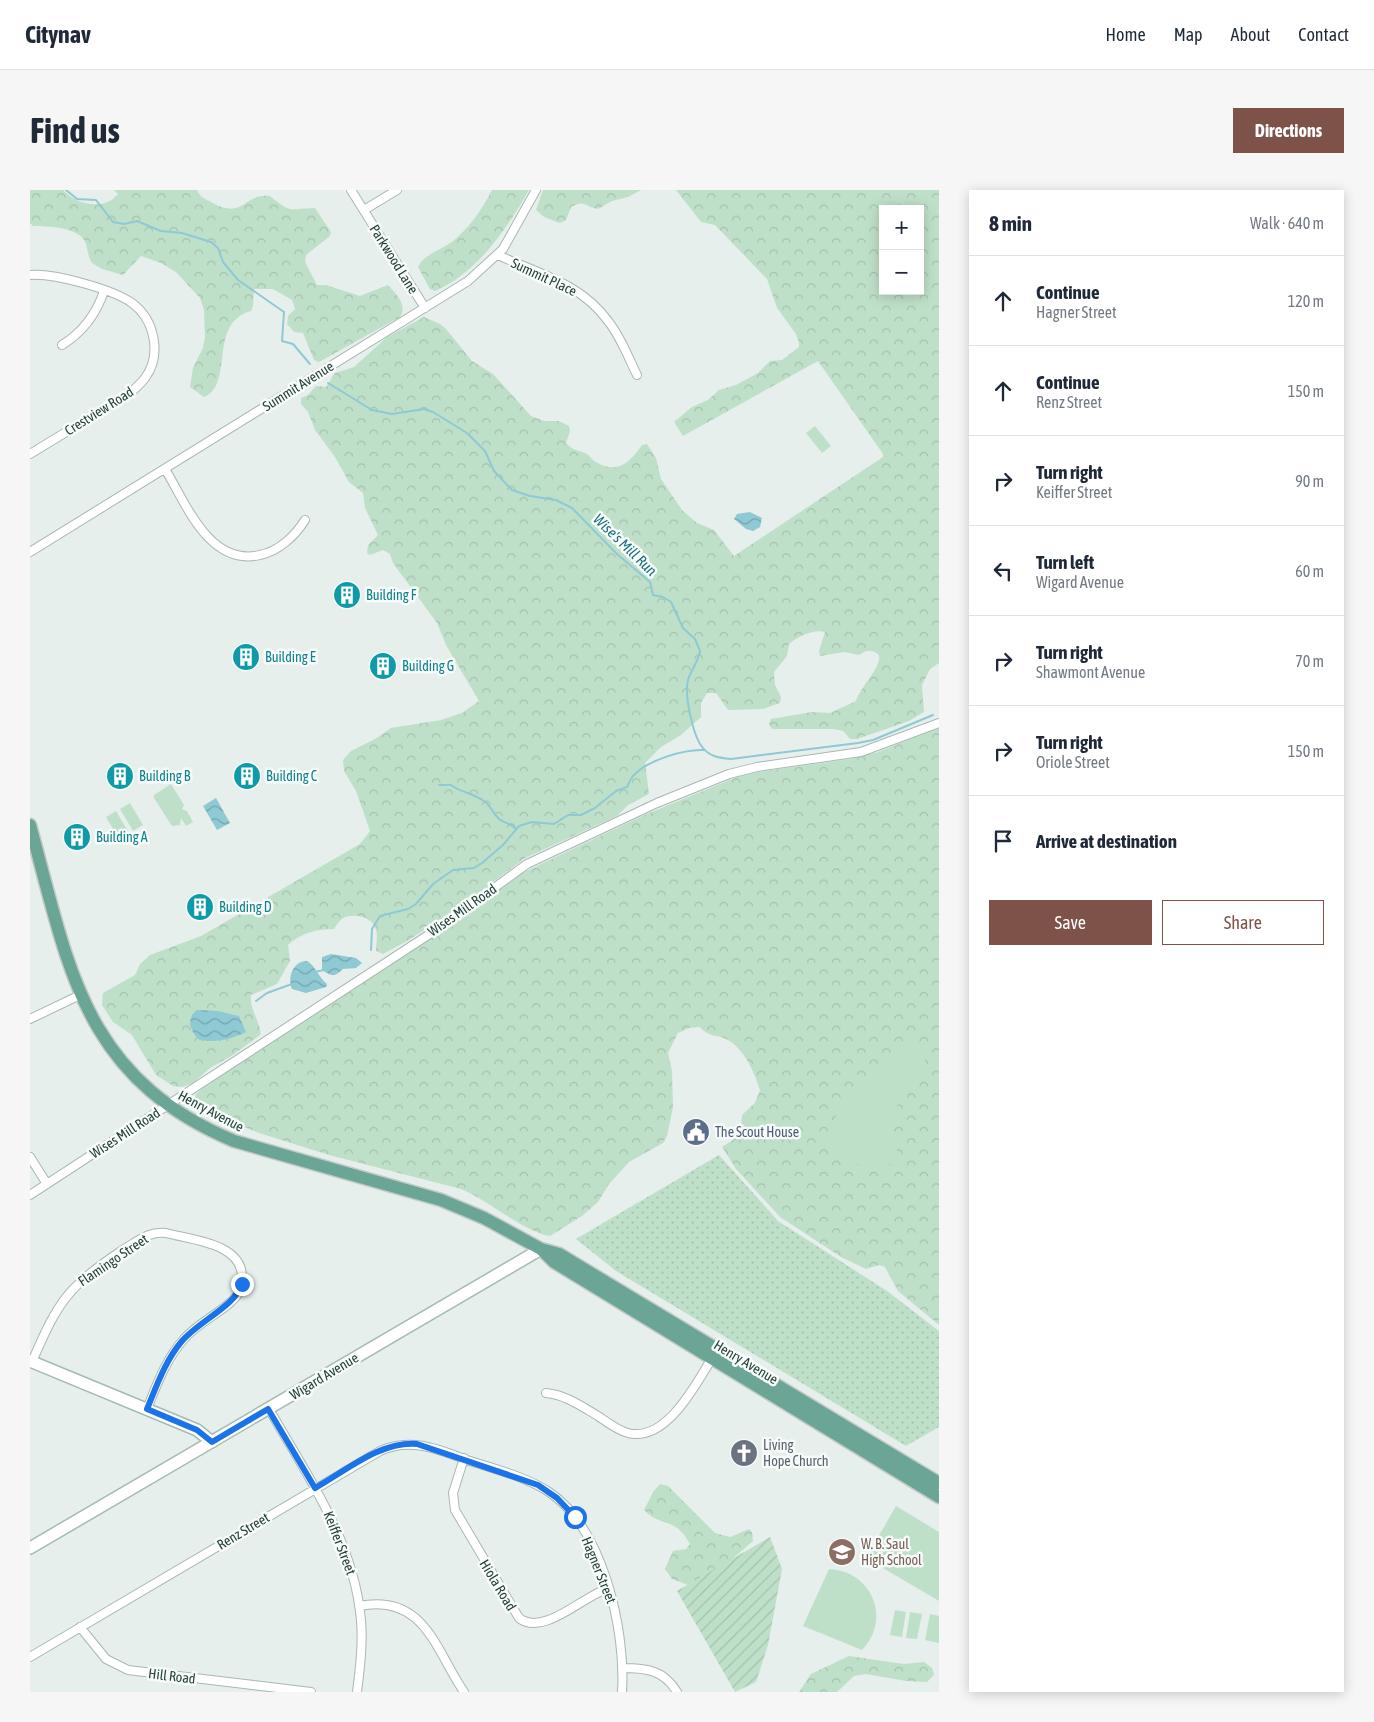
<!DOCTYPE html>
<html lang="en">
<head>
<meta charset="utf-8">
<style>
	body { margin:0; font-family:"Asap Condensed",sans-serif; background:#f6f6f7; color:#1f2937 }
	.controls { position:absolute; right:15px; top:15px; display:grid; overflow:hidden; border-radius:0px; box-shadow:0 2px 12px #0003 }
	.controls button { width:45px; height:45px; display:grid; place-items:center; padding:0; border:0; border-bottom:1px solid #e0e1e3; background:#fff; color:#1f2937; font:25px sans-serif }
	.stop { position:absolute; width:15px; height:15px; margin:-11px; border:4px solid #1a73e8; border-radius:50%; background:#fff }
	.stop.end { background:#1a73e8; border-color:#fff; box-shadow:0 1px 5px #0008 }
	.list { margin:0; padding:0; list-style:none }
	h2 { display:flex; justify-content:space-between; align-items:center; height:65px; margin:0; padding:0 20px; font-size:21px }
	h2 small { font-size:16px; font-weight:400; color:#747a83 }
	.list li { display:grid; grid-template-columns:32px 1fr auto; gap:15px; align-items:center; box-sizing:border-box; height:90px; padding:0 20px; border-top:1px solid #e0e1e3 }
	.list b { display:block; font-size:19px; white-space:nowrap }
	.list p { margin:0; font-size:16px; white-space:nowrap; color:#747a83 }
	.list em { font-size:16px; font-style:normal; color:#747a83 }
	.actions { display:flex; gap:10px; padding:15px 20px }
	.actions a { flex:1; padding:11px 0; border:1px solid #7f5249; border-radius:0px; text-align:center; font-size:18px; color:#7f5249 }
	.actions .main { background:#7f5249; color:#fff }
	.icon { flex:none; width:28px; height:28px; fill:none; stroke:currentColor; stroke-width:2; stroke-linecap:round; stroke-linejoin:round }
	.map { position:relative; flex:none; width:909px; height:1502px; overflow:hidden; border-radius:0px }
	header { display:flex; align-items:center; gap:30px; box-sizing:border-box; height:70px; padding:0 25px; background:#fff; border-bottom:1px solid #e0e1e3 }
	header strong { font-size:24px }
	nav { display:flex; gap:28px; margin-inline-start:auto; font-size:18px }
	.intro { display:flex; align-items:center; justify-content:space-between; box-sizing:border-box; height:120px; padding:0 30px }
	h1 { margin:0; font-size:35px }
	.button { padding:12px 22px; border-radius:0px; background:#7f5249; color:#fff; font-size:18px; font-weight:700 }
	main { display:flex; gap:30px; padding:0 30px }
	aside { flex:1; background:#fff; border-radius:0px; box-shadow:0 2px 12px #0003 }
	.map>svg:first-child { display:block }
	.grass { fill:url(#grass-dots) }
	.forest { fill:url(#forest-crowns); fill-rule:evenodd }
	.park { fill:#bfe0c8 }
	.garden { fill:url(#garden-furrows) }
	.water { fill:url(#water-waves) }
	.lines { fill:none; stroke-linecap:round; stroke-linejoin:round }
	.stream { stroke:#8ec9d4; stroke-width:2 }
	.street-casing { stroke:#a8b8b2; stroke-width:10 }
	.secondary-casing { stroke:#a4bbb3; stroke-width:14 }
	.primary-casing { stroke:#c2cac8; stroke-width:15 }
	.street { stroke:#fff; stroke-width:8 }
	.secondary { stroke:#fff; stroke-width:11 }
	.primary { stroke:#6aa596; stroke-width:12 }
	.route { stroke:#1a73e8; stroke-width:6 }
	.labels { text-anchor:middle; stroke-width:5; stroke-linejoin:round; paint-order:stroke }
	.street-label { font-size:14px; fill:#24423a; stroke:#f7fbf9 }
	.culture-label { font-size:14px; fill:#0d838f; stroke:#f7fbf9; text-anchor:start }
	.service-label { font-size:14px; fill:#4e5e75; stroke:#f7fbf9; text-anchor:start }
	.worship-label { font-size:14px; fill:#5b616d; stroke:#f7fbf9; text-anchor:start }
	.education-label { font-size:14px; fill:#785e54; stroke:#f7fbf9; text-anchor:start }
	.water-label { font-size:15px; font-style:italic; fill:#1c6f80; stroke:#f7fbf9 }
</style>
</head>
<body>
<header>
<strong>Citynav</strong>
<nav><a>Home</a><a>Map</a><a>About</a><a>Contact</a></nav>
</header>
<div class="intro"><h1>Find us</h1><a class="button">Directions</a></div>
<main>
<div class="map">
<svg width="909" height="1502" viewBox="0 0 909 1502">
	<defs>
		<pattern id="grass-dots" width="8" height="8" patternUnits="userSpaceOnUse" patternTransform="scale(1.25)"><rect width="8" height="8" fill="#bfe0c8"/><path d="M2 2h.1M6 6h.1" fill="none" stroke="#a4c1ad" stroke-width="1.8" stroke-linecap="round"/></pattern>
		<pattern id="forest-crowns" width="20" height="18" patternUnits="userSpaceOnUse" patternTransform="scale(1.25)"><rect width="20" height="18" fill="#bfe0c8"/><path d="M2 6a3 3 0 1 1 6 0M12 15a3 3 0 1 1 6 0" fill="none" stroke="#a4c1ad"/></pattern>
		<pattern id="garden-furrows" width="10" height="10" patternUnits="userSpaceOnUse" patternTransform="scale(1.25)"><rect width="10" height="10" fill="#bfe0c8"/><path d="M-1 1l2-2M0 10L10 0M9 11l2-2" fill="none" stroke="#a4c1ad"/></pattern>
		<pattern id="water-waves" width="16" height="10" patternUnits="userSpaceOnUse" patternTransform="scale(1.25)"><rect width="16" height="10" fill="#8ec9d4"/><path d="M0 5q4-4 8 0t8 0" fill="none" stroke="#74a5ad"/></pattern>
	</defs>
	<rect width="100%" height="100%" fill="#e6efeb"/>
	<path class="grass" d="M689 965 748 1031 857 1101 909 1141V1237L876 1256 586 1081 546 1049Z"/>
	<path class="forest" d="M0 0H33C46 15 75 21 88 4L84 0H167C169 6 175 9 181 12 214 31 213 3 240 6 263 24 257 19 285 18L301 42 300 46 276 65 275 72 287 95H296L330 106 358 95C366 104 378 115 370 127L289 172 284 170 273 143 264 142 257 134 258 126 265 119 262 110 243 99H224L223 116 221 121C177 133 205 195 174 207L160 197 163 178 173 158 175 147 174 120 170 108 146 82 131 73 111 66 93 85 72 79 62 73C58 67 58 61 56 54 51 37 17 36 3 36L0 33Z
		M462 0H499C477 39 447 83 405 101L400 99 388 77C394 64 411 60 422 52 440 37 451 21 462 0Z
		M513 0H611L598 7 582 11 568 19C554 17 557 9 541 17L536 30 530 33 514 27 506 20Z
		M646 0H909V473L900 479 892 495 894 522 879 531 827 549H820L813 541 804 539H742L739 534 741 529 782 522 800 523 826 511C830 497 852 477 849 465 842 459 837 460 829 465L814 462 790 466 789 461 795 442C783 439 767 447 759 454L757 466 744 482 745 495 751 507 750 513 733 519 698 520 686 503H677L671 513V527L651 545 631 557 615 573 619 604 598 615 587 626 495 668 431 716 379 750 353 764 346 761C346 755 348 746 346 740 344 727 322 722 312 729 309 731 306 736 304 739 286 739 271 743 258 755L260 771 247 794 221 805C219 821 233 836 230 845L203 865 180 878 163 893 152 897 143 896 126 885 102 845 83 832 72 815 73 803 105 785 110 774 120 765 171 746 330 654 340 641 326 601 314 581 313 570 321 561 345 549 361 538 411 530 432 523 449 511 416 455 407 433 363 373 360 364 353 360 340 365 337 363 338 355 348 345 335 318 333 303 319 292 305 267 285 240 278 222 271 214V208L278 205 286 196 296 197 305 183 324 177 357 147 394 127 410 134 416 139 442 171 463 184 501 226 514 231H529L539 236 540 241 536 253C543 261 549 260 557 264 560 266 562 270 566 272 588 285 600 272 612 255L617 254 626 268 631 289 652 320 667 333 684 340 704 366 853 267V264L788 171 653 246 644 232 662 217 678 210 689 200 706 195 728 183 740 171 752 170 769 157V153L766 144 747 118 737 89 685 35 671 32ZM853 19H890V101H853ZM167 821 206 825 213 843 195 849 160 832 161 827Z
		M909 537V1135L868 1101 855 1077 849 1075 836 1079 811 1067 750 1027 706 979 692 957 710 945 712 925 725 913 730 900C724 882 715 860 698 850 688 844 679 848 670 837L659 838 648 843 638 863 642 881 643 917 637 946 633 953 599 972 579 994 568 1012 552 1026 520 1046C496 1043 456 1009 431 999L299 965 229 943 191 928 164 910 166 904 177 895 423 734 492 683 612 626 714 584 820 569 848 562Z
		M630 1294 638 1296 685 1343 700 1347 719 1339 722 1342 723 1351 700 1371 658 1395 642 1389 635 1379 643 1361 656 1359 660 1354C645 1326 629 1337 614 1320L623 1302Z
		M819 1466 874 1474 894 1472 902 1478 904 1485 897 1492 876 1491 836 1484 824 1486 807 1502H769L781 1484Z"/>
	<path class="park" d="M785 236 801 256 792 263 776 243Z
		M141 594 154 615 152 619 157 621 163 632 156 636 151 628 150 635 142 636 124 608V605Z
		M100 613 113 635 103 641 90 619Z
		M86 621 99 643 89 649 76 627Z
		M886 855 895 862V871C885 888 859 922 859 941 859 952 872 963 871 973L840 976 826 974 804 958 800 947 810 912 815 906 881 856Z
		M866 1316 909 1342V1411L836 1368Z
		M799 1379C842 1381 862 1429 832 1460L773 1436Z
		M865 1420 876 1422 872 1447 860 1445Z
		M880 1422 892 1424 887 1449 876 1448Z
		M900 1424 909 1426V1453L895 1450Z"/>
	<path class="garden" d="M740 1347 752 1379 738 1455 726 1492 705 1502 647 1401Z"/>
	<path class="water" d="M720 322 732 328 730 337 723 341 716 339 704 329 707 324Z
		M186 608 200 633 187 640 173 616Z
		M301 764 326 768 332 773 326 778 313 779C304 787 303 787 292 780V767Z
		M277 771C285 775 289 788 297 794L296 797 276 803 262 799C257 787 263 771 277 771Z
		M167 820 188 821 209 826 216 842C203 849 182 854 168 849 160 840 156 828 167 820Z"/>
	<g class="lines">
		<path class="stream" d="M36 0 47 9 66 10 83 32 94 34 107 31 131 41 152 43 181 52 188 58 193 72 208 90 254 122 252 151 263 154 280 174
			M298 193 342 220 362 224 394 219 403 222 437 243 455 261 464 281 482 300 500 306 526 310 542 318 587 364 620 392 623 405 633 407 641 412 653 438 665 449 670 461C668 472 661 480 658 490 654 504 663 547 673 558 680 567 691 568 701 569L828 553 843 550 903 525
			M409 595H421C432 603 443 603 454 611 460 615 463 623 469 629 473 633 479 632 486 639
			M341 760 342 739 350 726 378 719 386 714 403 694 423 680 444 678 452 673 473 655 489 636 502 632 524 634 538 625H551L565 618 586 601 597 597C599 593 601 587 605 584 619 570 654 559 674 560
			M284 782 294 780
			M226 811 237 803 262 794"/>
		<g class="street-casing">
			<path id="street" d="M321 0 395 118
				M334 20 367 0
				M468 65C508 84 551 93 578 131 591 147 598 167 607 185
				M0 85C24 83 82 99 102 113 125 130 132 165 115 188 103 204 85 212 69 222 46 236 23 250 0 264
				M32 155C53 142 66 125 74 101
				M135 279C156 313 179 377 230 365 249 361 265 346 275 330
				M0 362 438 91 473 59 506 0
				M0 829 50 805
				M0 967 17 994
				M0 1005 412 736 497 674 627 613 699 584 727 577 831 562 909 533
				M2 1172C29 1109 38 1097 94 1059 108 1051 119 1041 136 1043 161 1050 212 1053 212 1087 212 1096 209 1105 202 1111 187 1125 168 1133 154 1149 136 1169 127 1194 117 1219
				M516 1203C536 1205 551 1216 568 1226 577 1232 587 1240 598 1243 637 1253 667 1192 684 1165
				M239 1219C277 1285 324 1351 331 1430 333 1454 330 1478 327 1502
				M434 1268 423 1303 425 1320 489 1428C513 1447 553 1406 579 1398
				M329 1416C394 1403 405 1459 434 1502
				M50 1437 76 1469 98 1480 281 1502
				M0 1467 350 1261C380 1247 408 1259 437 1270 464 1279 495 1286 519 1302 573 1338 596 1440 592 1502
				M593 1478C616 1478 634 1480 647 1502"/>
		</g>
		<g class="secondary-casing">
			<path id="secondary" d="M0 1171 167 1240 182 1252
				M0 1358 511 1059"/>
		</g>
		<g class="primary-casing">
			<path id="primary" d="M0 635C39 777 52 887 204 951L411 1010 454 1028 511 1059 529 1064 909 1293
				M512 1060 524 1072 909 1307"/>
		</g>
		<use href="#street" class="street"/>
		<use href="#secondary" class="secondary"/>
		<use href="#primary" class="primary"/>
	</g>
	<g class="lines">
		<path class="route" d="M212 1094C205 1116 169 1131 152 1151 135 1171 127 1195 117 1219L167 1240 182 1252 238 1219 285 1298C316 1281 350 1251 387 1254L508 1295 527 1308 545 1327"/>
	</g>
	<defs>
		<g id="building-disc" transform="scale(1.4375)"><circle r="9.5" fill="#0f9aa8" stroke="#f7fbf9"/><path d="M-4-6H4V6H1V3H-1V6H-4ZM-2.5-4.3h1.7v1.8h-1.7ZM.8-4.3h1.7v1.8H.8ZM-2.5-1h1.7V.8h-1.7ZM.8-1h1.7V.8H.8Z" fill="#fff"/></g>
		<g id="civic-disc" transform="scale(1.4375)"><circle r="9.5" fill="#5c6f8a" stroke="#f7fbf9"/><path d="M-.6-6.5H3V-4.5H.6V-3L4-1V1h2V6H-6V1h2V-1L-.6-3ZM-1.2 2.5V6h2.4V2.5Z" fill="#fff"/></g>
		<g id="church-disc" transform="scale(1.4375)"><circle r="9.5" fill="#6b7280" stroke="#f7fbf9"/><path d="M-1.2-6h2.4v3.5h3.3v2.4h-3.3V6h-2.4V-.1h-3.3v-2.4h3.3Z" fill="#fff"/></g>
		<g id="school-disc" transform="scale(1.4375)"><circle r="9.5" fill="#8d6e63" stroke="#f7fbf9"/><path d="M0-5L7-2L0 1L-7-2ZM-4 1L0 2.5L4 1V4Q0 6-4 4Z" fill="#fff"/></g>
	</defs>
	<g fill-rule="evenodd">
		<use href="#building-disc" x="317" y="405"/>
		<use href="#building-disc" x="216" y="467"/>
		<use href="#building-disc" x="353" y="476"/>
		<use href="#building-disc" x="90" y="586"/>
		<use href="#building-disc" x="217" y="586"/>
		<use href="#building-disc" x="47" y="647"/>
		<use href="#building-disc" x="170" y="717"/>
		<use href="#civic-disc" x="666" y="942"/>
		<use href="#church-disc" x="714" y="1263"/>
		<use href="#school-disc" x="812" y="1362"/>
	</g>
	<g class="labels">
		<g class="street-label">
			<text transform="translate(364 69) rotate(58)" y="5">Parkwood Lane</text>
			<text transform="translate(514 87) rotate(25)" y="5">Summit Place</text>
			<text transform="translate(268 196) rotate(-32)" y="5">Summit Avenue</text>
			<text transform="translate(69 221) rotate(-32)" y="5">Crestview Road</text>
			<text transform="translate(432 720) rotate(-35)" y="5">Wises Mill Road</text>
			<text transform="translate(181 921) rotate(28)" y="5">Henry Avenue</text>
			<text transform="translate(95 943) rotate(-33)" y="5">Wises Mill Road</text>
			<text transform="translate(83 1070) rotate(-34)" y="5">Flamingo Street</text>
			<text transform="translate(716 1172) rotate(31)" y="5">Henry Avenue</text>
			<text transform="translate(294 1186) rotate(-31)" y="5">Wigard Avenue</text>
			<text transform="translate(213 1341) rotate(-31)" y="5">Renz Street</text>
			<text transform="translate(310 1353) rotate(69)" y="5">Keiffer Street</text>
			<text transform="translate(569 1380) rotate(68)" y="5">Hagner Street</text>
			<text transform="translate(468 1395) rotate(59)" y="5">Hiola Road</text>
			<text transform="translate(142 1486) rotate(7)" y="5">Hill Road</text>
		</g>
		<g class="culture-label">
			<text x="336" y="410">Building F</text>
			<text x="235" y="472">Building E</text>
			<text x="372" y="481">Building G</text>
			<text x="109" y="591">Building B</text>
			<text x="236" y="591">Building C</text>
			<text x="66" y="652">Building A</text>
			<text x="189" y="722">Building D</text>
		</g>
		<g class="service-label">
			<text x="685" y="947">The Scout House</text>
		</g>
		<g class="worship-label">
			<text x="733" y="1260">Living<tspan x="733" dy="16">Hope Church</tspan></text>
		</g>
		<g class="education-label">
			<text x="831" y="1359">W. B. Saul<tspan x="831" dy="16">High School</tspan></text>
		</g>
		<g class="water-label">
			<text transform="translate(595 355) rotate(44)" y="5">Wise's Mill Run</text>
		</g>
	</g>
</svg>
<div class="controls">
<button>+</button>
<button>−</button>
</div>
<div class="stop" style="left:545px;top:1327px"></div>
<div class="stop end" style="left:212px;top:1094px"></div>
</div>
<aside>
<h2>8 min<small>Walk · 640 m</small></h2>
<ul class="list">
<li><svg class="icon" aria-label="ahead" viewBox="0 0 24 24"><path d="M12 20V5M6 11l6-6 6 6"/></svg><div><b>Continue</b><p>Hagner Street</p></div><em>120 m</em></li>
<li><svg class="icon" aria-label="ahead" viewBox="0 0 24 24"><path d="M12 20V5M6 11l6-6 6 6"/></svg><div><b>Continue</b><p>Renz Street</p></div><em>150 m</em></li>
<li><svg class="icon" aria-label="right" viewBox="0 0 24 24"><path d="M7 20v-9h11M14 6l5 5-5 5"/></svg><div><b>Turn right</b><p>Keiffer Street</p></div><em>90 m</em></li>
<li><svg class="icon" aria-label="left" viewBox="0 0 24 24"><path d="M17 20v-9H6M10 6l-5 5 5 5"/></svg><div><b>Turn left</b><p>Wigard Avenue</p></div><em>60 m</em></li>
<li><svg class="icon" aria-label="right" viewBox="0 0 24 24"><path d="M7 20v-9h11M14 6l5 5-5 5"/></svg><div><b>Turn right</b><p>Shawmont Avenue</p></div><em>70 m</em></li>
<li><svg class="icon" aria-label="right" viewBox="0 0 24 24"><path d="M7 20v-9h11M14 6l5 5-5 5"/></svg><div><b>Turn right</b><p>Oriole Street</p></div><em>150 m</em></li>
<li><svg class="icon" aria-label="arrive" viewBox="0 0 24 24"><path d="M6 21V4h12l-3 4 3 4H6"/></svg><div><b>Arrive at destination</b></div></li>
</ul>
<div class="actions"><a class="main">Save</a><a>Share</a></div>
</aside>
</main>
</body>
</html>
